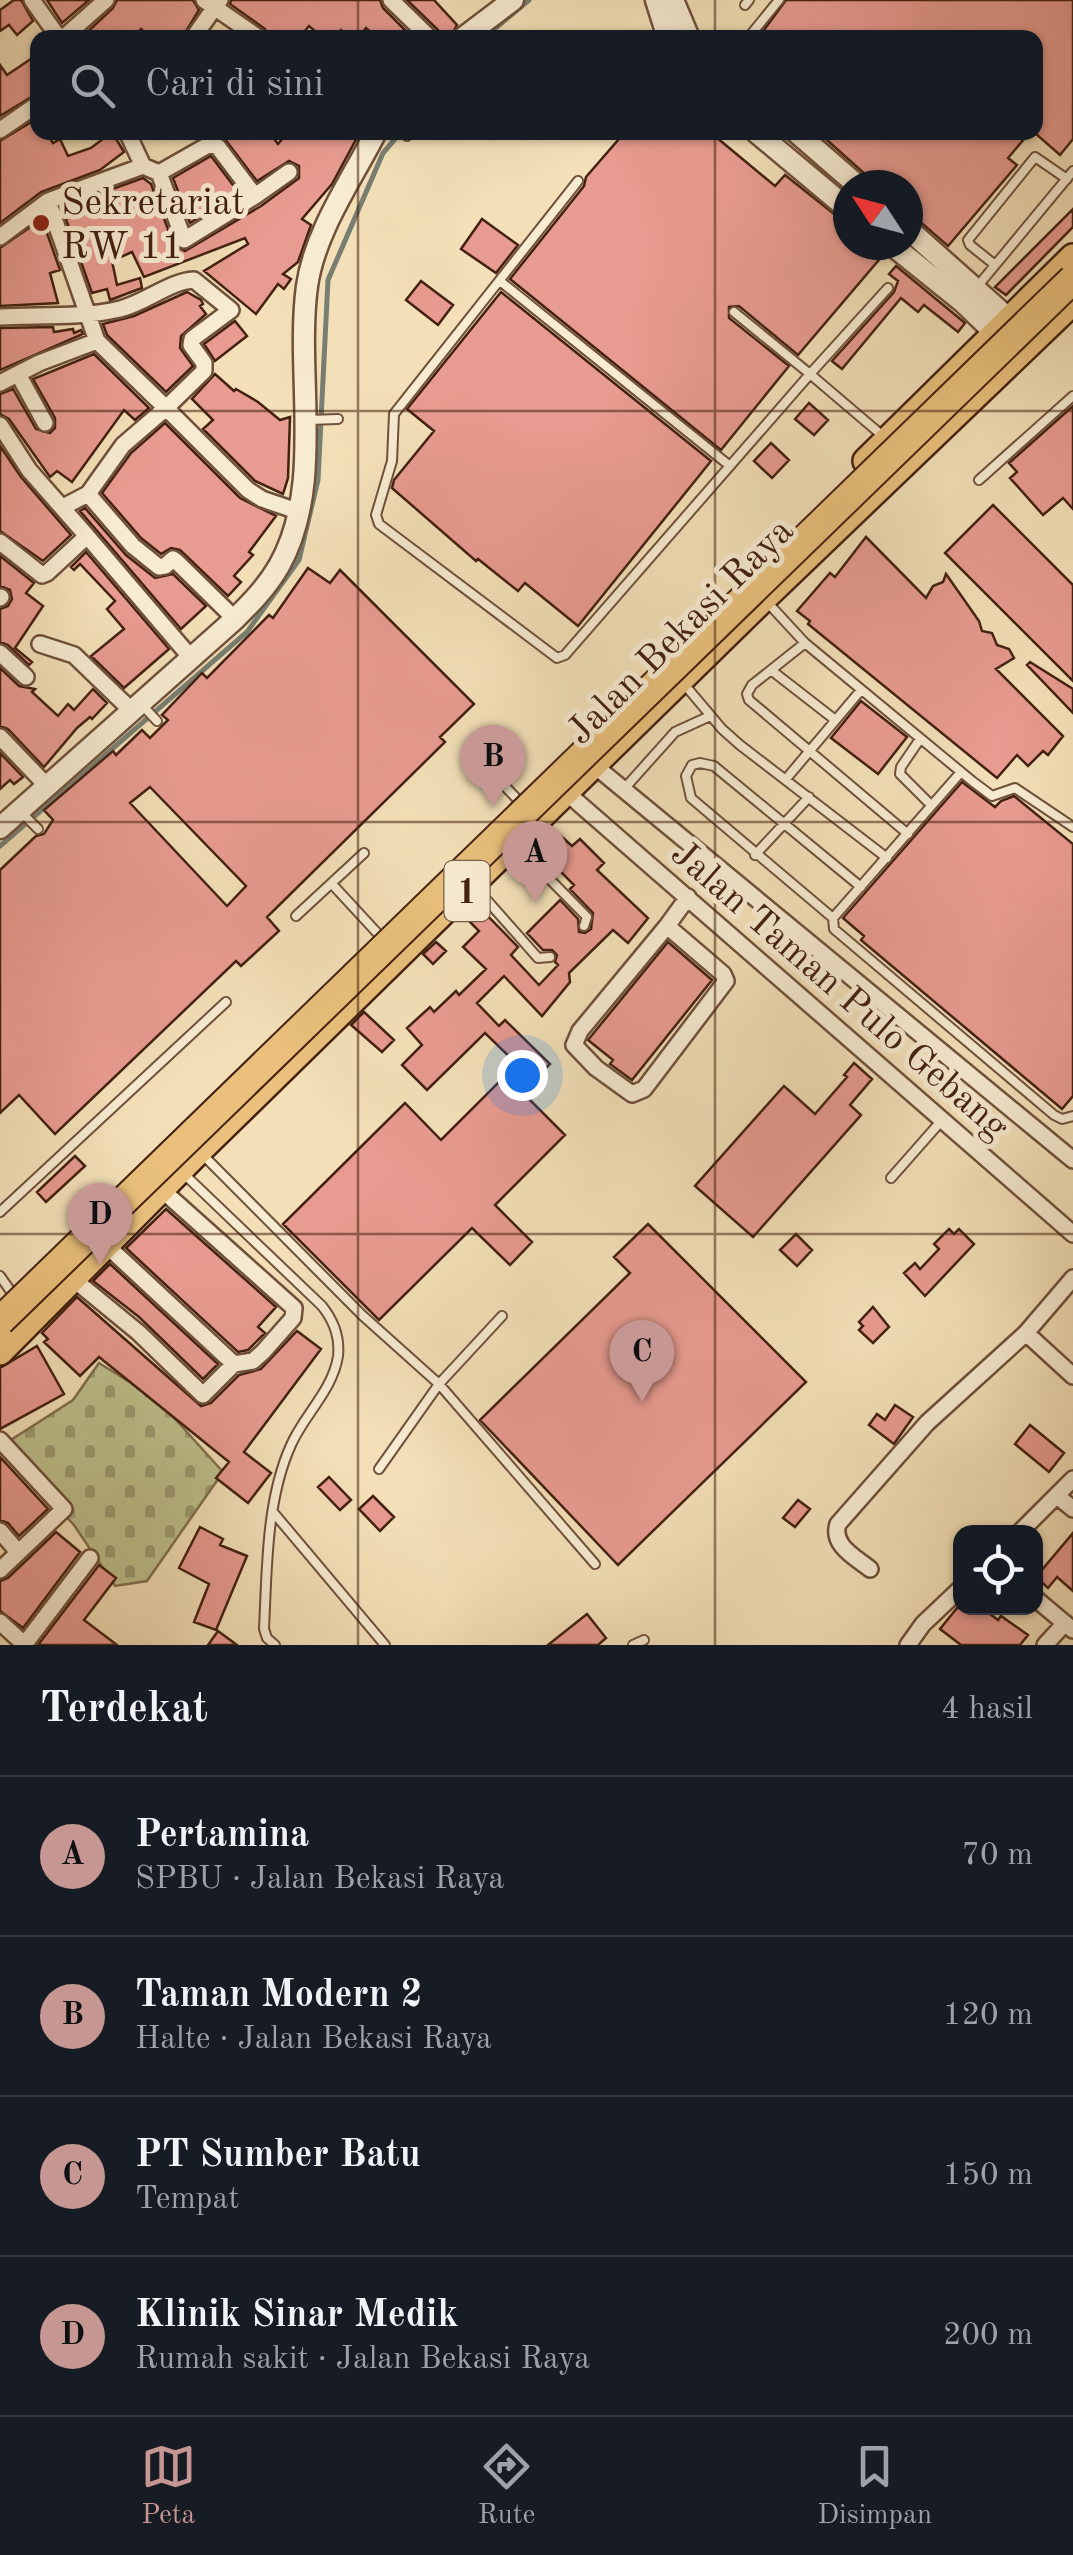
<!DOCTYPE html>
<html lang="id">
<head>
<meta charset="utf-8">
<style>
	body { margin:0; font-family:"Old Standard TT",serif; background:#242831; color:#f1f3f6 }
	.controls { position:absolute; right:30px; bottom:30px; display:grid; overflow:hidden; border-radius:20px; box-shadow:0 2px 8px #0004 }
	.controls button { width:90px; height:90px; display:grid; place-items:center; padding:0; border:0; border-bottom:2px solid #363941; background:#171b24; color:#f1f3f6; font:50px sans-serif }
	.compass { position:absolute; left:833px; top:170px; width:90px; height:90px; border-radius:50%; background:#171b24; box-shadow:0 2px 8px #0004; rotate:306deg }
	.you { position:absolute; left:522px; top:1075px; width:35px; height:35px; margin:-25px; border:8px solid #fff; border-radius:50%; background:#1a73e8; box-shadow:0 0 0 15px #1a73e833 }
	.badge { display:grid; place-items:center; width:65px; height:65px; border-radius:50%; background:#c59692; color:#111; font-size:32px; font-weight:700 }
	.pin { position:absolute; translate:-50% -82px; filter:drop-shadow(0 2px 5px #0008) }
	.pin::after { content:''; position:absolute; top:52px; width:35px; height:30px; background:inherit; clip-path:polygon(0 0,100% 0,50% 100%) }
	.list { margin:0; padding:0; list-style:none }
	h2 { display:flex; justify-content:space-between; align-items:center; height:130px; margin:0; padding:0 40px; font-size:42px }
	h2 small { font-size:32px; font-weight:400; color:#9ea1a6 }
	.list li { display:grid; grid-template-columns:65px 1fr auto; gap:30px; align-items:center; box-sizing:border-box; height:160px; padding:0 40px; border-top:2px solid #363941 }
	.list b { display:block; font-size:38px; white-space:nowrap }
	.list p { margin:0; font-size:32px; white-space:nowrap; color:#9ea1a6 }
	.list em { font-size:32px; font-style:normal; color:#9ea1a6 }
	.icon { flex:none; width:55px; height:55px; fill:none; stroke:currentColor; stroke-width:2; stroke-linecap:round; stroke-linejoin:round }
	.map { position:relative; flex:none; width:1073px; height:1645px; overflow:hidden }
	.search { position:absolute; background:#171b24; box-shadow:0 2px 8px #0004; left:30px; right:30px; top:30px; height:110px; display:flex; align-items:center; gap:25px; box-sizing:border-box; padding:0 35px; border-radius:20px; color:#9ea1a6; font-size:38px }
	.sheet { height:770px; background:#171b24 }
	nav { display:flex; justify-content:space-around; align-items:center; box-sizing:border-box; height:140px; border-top:2px solid #363941; background:#171b24; font-size:28px; color:#9ea1a6 }
	nav a { display:grid; justify-items:center; gap:5px }
	nav .on { color:#c59692 }
	.map>svg:first-child { display:block }
	.cemetery { fill:url(#cemetery-stones); stroke:#80704f; stroke-width:2.5 }
	.lines { fill:none; stroke-linecap:round; stroke-linejoin:round }
	.stream { stroke:#787e71; stroke-width:5 }
	.building { fill:#e89b90; stroke:#432011; stroke-width:2.5; fill-rule:evenodd }
	.service-casing { stroke:#6f503b; stroke-width:12 }
	.minor-casing { stroke:#6f503b; stroke-width:20 }
	.tertiary-casing { stroke:#6f503b; stroke-width:25 }
	.trunk-casing { stroke:#432011; stroke-width:30 }
	.service { stroke:#f7ebd1; stroke-width:8 }
	.minor { stroke:#f7ebd1; stroke-width:15 }
	.tertiary { stroke:#f7ebd1; stroke-width:20 }
	.trunk { stroke:#eac07c; stroke-width:25 }
	.motorway-bridge-casing { stroke:#432011; stroke-width:32; stroke-linecap:butt }
	.motorway-bridge { stroke:#eac07c; stroke-width:28 }
	.grid { fill:none; stroke:#432011; stroke-width:2.5; stroke-opacity:0.55 }
	.poi-dot { fill:#8f2418; stroke:#f7ebd1; stroke-width:4 }
	.labels { text-anchor:middle; stroke-width:10; stroke-linejoin:round; paint-order:stroke }
	.shield { fill:#f7ebd1; stroke:#795d4b; stroke-width:2.5 }
	.shield-label { font-size:35px; font-weight:bold; fill:#432011 }
	.poi-label { font-size:38px; fill:#432011; stroke:#f7ebd1; text-anchor:start }
	.street-label { font-size:38px; fill:#432011; stroke:#f7ebd1 }
</style>
</head>
<body>
<div class="map">
<svg width="1073" height="1645" viewBox="0 0 1073 1645">
	<defs>
		<pattern id="cemetery-stones" width="16" height="16" patternUnits="userSpaceOnUse" patternTransform="scale(2.5)"><rect width="16" height="16" fill="#bec18d"/><path d="M2 7V4a2 2 0 0 1 4 0v3zM10 15v-3a2 2 0 0 1 4 0v3z" fill="#9c9c72"/></pattern>
	</defs>
	<rect width="100%" height="100%" fill="#f3e0b8"/>
	<filter id="stains"><feTurbulence type="fractalNoise" baseFrequency=".002" numOctaves="4"/><feColorMatrix values="0 0 0 0 .2 0 0 0 0 .09 0 0 0 0 .02 0 0 0 .5 -.17"/></filter>
	<radialGradient id="worn" r=".72"><stop offset=".6" stop-color="#630" stop-opacity="0"/><stop offset="1" stop-color="#630" stop-opacity=".3"/></radialGradient>
	<path class="cemetery" d="M99 1363 157 1399 223 1472 147 1581 115 1586 74 1525 0 1447 73 1400Z"/>
	<g class="lines">
		<path class="stream" d="M484 38 529 0
			M0 846 247 632 299 560 318 480 328 280 383 153 401 132"/>
	</g>
	<path class="building" d="M14 0H21L33 21 17 35 9 25 0 31V10Z
		M47 0H89L62 23Z
		M117 0H193L199 10 182 38H151L141 29 133 38H81L113 8Z
		M231 0H380L383 8 413 38H378L366 28 358 38H350L341 30 335 38H323L309 26 299 38H270L265 29 230 4Z
		M407 0H434L457 25 450 38H441L438 30Z
		M786 0H1073V139L1060 155 1036 134V38H758Z
		M38 54V93L0 116V65L7 75Z
		M38 118V132H46L53 143 60 139 68 156 91 148 112 132 124 152 100 170 41 192 0 223V141Z
		M228 132H269L278 144 288 132H360L332 184 302 219 311 225 298 262 283 274 291 279 284 289 278 284 256 314 204 271 248 244 245 238 144 277 132 252 112 261 117 285 140 278 142 288 110 300 107 289 92 293 62 208 68 215 104 192 143 178 151 184 174 245 185 251 261 206 299 178V166L289 161 257 181 224 138Z
		M625 132H710L775 186 785 175 848 225V245H872L883 255 798 355 739 306 729 307V318L789 366 721 450 510 279 584 186 586 177Z
		M818 132H1030L1008 158 1017 165 948 246 917 219 908 216V185H870L866 175Z
		M211 156 239 193 190 223 173 178Z
		M1073 209V227L1006 295 995 287Z
		M42 219 60 270 50 273 58 303 0 306V248Z
		M482 219 518 245 496 273 461 249Z
		M896 266 965 323 958 332 924 305 918 312 901 298 842 369 832 361 894 292 898 281 889 274Z
		M421 281 453 305 438 325 406 300Z
		M187 292 201 300 203 304 200 306 206 314 181 336 180 348 193 366 166 392 107 335 103 324 134 316Z
		M501 292 711 461 578 626 525 583 518 591 478 559 476 561 392 488 394 480 434 431 407 409Z
		M235 321 247 336 215 361 204 344Z
		M53 327 54 332 73 329 74 333 81 330 83 334 0 370V328Z
		M94 354 149 408 135 420 124 410 72 482 57 471 50 477 9 419 0 414V394L13 389 36 429 50 433 55 428V418L33 379Z
		M215 374 234 391 236 389 258 402 280 420 290 417 288 478 283 494 255 481 203 429 213 420 192 399Z
		M809 403 828 420 814 435 795 419Z
		M1073 406V509L1063 498 1043 515 1010 478 1017 472 1009 463Z
		M165 423 240 498 276 516 249 552 253 555 234 576 241 582 228 596 180 550 171 548 161 554 141 538 102 493 131 453Z
		M771 443 789 460 772 478 754 461Z
		M0 446 21 477 71 535 43 561 0 531Z
		M993 505 1073 585V681L945 553Z
		M85 508 126 555 155 578 173 574 206 606 181 629 80 511Z
		M866 537 926 598 933 586 943 582 946 574 979 621 982 631 992 633 997 645 1009 649 1014 658 996 669 1063 736 1048 755 1043 751 1028 766 1017 755 997 778 808 624 810 621 797 611 830 573 835 577Z
		M86 552 169 649 124 688 91 656 124 629 107 609 115 601 80 564 74 570 71 567Z
		M0 556 34 583 26 593 43 606 15 648 32 662 29 665 8 645 0 642V609L8 606 12 599 10 590 0 586Z
		M308 568 330 583 340 570 474 704 440 737 445 742 267 917 279 931 241 966 236 961 55 1134 19 1095 0 1113V870L36 836 44 834 53 820 44 810 113 751 116 755 142 730 150 738 168 720 162 715 202 673 207 678 269 615 273 618ZM150 787 246 886 227 906 130 803Z
		M1030 662 1073 689V713L1027 665Z
		M0 668 19 686 35 689 32 692 58 716 68 704 74 710 93 689 107 703 92 719 90 717 77 728 44 767 8 729 0 726Z
		M861 701 907 737 878 774 831 738Z
		M0 753 23 777 14 784 10 780 0 789Z
		M962 782 995 807 1001 801 1014 796 1073 844V1096L1062 1109 861 940 864 936 843 918Z
		M552 828 572 846 580 839 604 863 597 870 648 918 628 943 613 930 569 973 570 982 542 1016 504 976 477 1003 499 1026 505 1020 550 1064 522 1092 565 1135 495 1205 532 1242 510 1265 472 1228 379 1320 283 1224 405 1103 441 1140 517 1064 485 1033 427 1090 402 1065 422 1045 407 1028 430 1007 434 1012 456 991 459 995 486 969 463 947 479 931 463 915 475 903 518 947 511 955 539 985 558 965 555 962 557 955 552 950H543L527 933 560 900 578 919 579 932 585 933 591 929 593 913 570 889 574 885 545 856 548 854 537 843Z
		M436 942 446 951 433 964 423 954Z
		M668 942 712 980 632 1080 610 1064 613 1060 588 1040Z
		M364 1012 394 1040 382 1052 351 1025Z
		M854 1063 872 1079 850 1105 861 1115 753 1237 695 1186 784 1086 815 1114 847 1077 844 1075Z
		M75 1156 85 1166 46 1202 37 1192Z
		M166 1209 276 1307 258 1327 265 1333 248 1350 238 1352 126 1248Z
		M648 1224 806 1382 618 1565 480 1420 630 1273 614 1257Z
		M949 1229 954 1234 959 1229 974 1244 925 1296 904 1273 915 1263 920 1269 939 1249 934 1244Z
		M796 1234 812 1250 797 1266 780 1250Z
		M110 1264 218 1364 203 1379 139 1317 93 1281Z
		M77 1297 201 1406 211 1403 239 1375 261 1369 297 1331 321 1349 244 1452 271 1473 248 1503 216 1478 229 1462 99 1357 80 1376 44 1342 48 1339 42 1333Z
		M873 1307 889 1327 873 1343 859 1330 863 1326 859 1322Z
		M37 1346 64 1394 0 1429V1368Z
		M895 1405 913 1417 894 1444 869 1425 877 1414 885 1420Z
		M1030 1425 1064 1453 1049 1472 1015 1444Z
		M0 1457 48 1509 19 1536 8 1523 0 1520Z
		M329 1477 351 1500 340 1510 318 1487Z
		M373 1496 394 1517 380 1531 359 1509Z
		M798 1500 810 1509 795 1527 783 1518Z
		M200 1527 223 1539 220 1545 247 1556 216 1630 194 1622 209 1584 179 1568Z
		M56 1532 80 1552 23 1628 0 1611V1581L8 1578Z
		M1073 1533V1591L1057 1577 1048 1588 1036 1577Z
		M99 1565 116 1578 84 1620 117 1645H38Z
		M957 1608H982L998 1620 1001 1616 1028 1635 1020 1645H961L940 1629Z
		M587 1614 606 1638 598 1645H548Z
		M218 1631 237 1645H208Z"/>
	<g class="lines">
		<g class="service-casing">
			<path id="service" d="M745 5 749 0
				M748 38 779 0
				M401 132 407 136
				M578 181 394 414 392 461 376 515 379 524 557 658 565 655 810 374 884 437
				M995 265 970 245 968 240 1035 157 1067 179
				M500 281 730 466
				M977 287 1073 171
				M734 312 810 374 888 288
				M308 420 338 419
				M979 480 1073 396
				M768 603 805 643 972 781 992 796 1015 788 1073 827
				M805 643 752 685 747 694 749 700 908 834
				M771 670 834 719
				M684 684 722 729 740 745 887 858
				M143 706 157 721
				M920 739 901 767 900 774 931 805
				M474 754 519 801
				M961 772 833 918 834 929 1054 1115 1062 1119 1073 1116
				M786 779 861 690
				M624 789 675 732 710 716
				M20 811 38 829
				M518 847 587 917 584 926
				M755 855 809 797
				M332 884 380 936
				M477 889 538 958 550 957
				M296 916 364 853
				M833 918 691 798 686 776 692 765 700 763 714 766 861 887
				M201 1153 362 1315 439 1384 595 1564
				M183 1173 322 1306C334 1321 340 1337 338 1356 333 1390 304 1415 291 1445 266 1500 267 1570 264 1629L267 1638 275 1645
				M891 1178 943 1119
				M0 1212 226 1002
				M0 1276 12 1293
				M379 1469 439 1384 502 1316
				M273 1512 385 1645
				M633 1645 644 1640"/>
		</g>
		<g class="minor-casing">
			<path id="minor" d="M32 0 59 38
				M204 0 259 38
				M391 0 430 38
				M63 38 106 0
				M193 38 220 0
				M0 130 38 104
				M127 132 143 166
				M143 166 159 173 184 240 255 196
				M159 173 210 144 218 147 255 196 289 172
				M0 237 48 201
				M0 317C39 315 82 318 120 309 145 303 170 281 194 280L231 310 192 339 191 345 204 363V371L166 408 248 490 262 499 297 511
				M97 341 48 201 143 166
				M18 374 45 423
				M0 383 39 363 97 341
				M0 425 29 470 87 536 47 573 42 575 0 542
				M88 494 133 546 159 567 165 566 173 559 177 562 235 619
				M63 507 88 494 123 445 166 408 97 341
				M87 536 192 659
				M0 598 1 597
				M40 644 74 655 132 711
				M0 653 26 677
				M0 737 48 787
				M595 766 1073 1160
				M567 793 1073 1234
				M667 926 723 974 726 981 644 1089 632 1094 596 1068 574 1045 580 1031 667 926 688 897
				M105 1244 234 1364
				M72 1278 139 1333 203 1395 234 1364 253 1361 263 1352 293 1318 294 1308 161 1189
				M1026 1333 1073 1376
				M0 1440 64 1509 0 1570
				M1057 1496 1073 1509
				M0 1531 18 1552
				M1020 1532 1073 1479
				M870 1569C855 1557 831 1545 838 1524L927 1423 1026 1333 1073 1278
				M1036 1599 1073 1630
				M0 1622 24 1644
				M24 1645 90 1558
				M908 1645 923 1624 960 1589
				M1045 1645 1065 1623"/>
		</g>
		<g class="tertiary-casing">
			<path id="tertiary" d="M656 0 668 38
				M673 0 689 38
				M463 38 513 0
				M756 132 848 209
				M796 132 857 185
				M908 229 1009 319
				M892 245 964 303 995 333
				M0 828 235 619C251 603 267 587 279 566 325 485 295 375 307 286 315 231 351 181 376 132"/>
		</g>
		<g class="trunk-casing">
			<path id="trunk" d="M866 461 1073 257
				M0 1352 199 1151 764 598 1073 302"/>
		</g>
		<use href="#service" class="service"/>
		<use href="#minor" class="minor"/>
		<use href="#tertiary" class="tertiary"/>
		<use href="#trunk" class="trunk"/>
		<g class="motorway-bridge-casing">
			<path id="motorway-bridge" d="M0 1321 1073 279"/>
		</g>
		<use href="#motorway-bridge" class="motorway-bridge"/>
	</g>
	<path class="grid" d="M358 0V38M715 0V38M358 132V1645M715 132V1645M0 411H1073M0 822H1073M0 1234H1073"/>
	<circle class="poi-dot" cx="41" cy="223" r="10"/>
	<g class="labels">
		<rect class="shield" x="444.5" y="861" width="45" height="60" rx="8"/>
		<g class="shield-label">
			<text x="467" y="903">1</text>
		</g>
		<g class="poi-label">
			<text x="61" y="214">Sekretariat<tspan x="61" dy="44">RW 11</tspan></text>
		</g>
		<g class="street-label">
			<text transform="translate(679 630) rotate(-45)" y="13">Jalan Bekasi Raya</text>
			<text transform="translate(841 989) rotate(41)" y="13">Jalan Taman Pulo Gebang</text>
		</g>
	</g>
	<rect width="100%" height="100%" filter="url(#stains)"/>
	<rect width="100%" height="100%" fill="url(#worn)"/>
</svg>
<div class="controls">
<button><svg class="icon" aria-label="locate" viewBox="0 0 24 24"><circle cx="12" cy="12" r="6"/><path d="M12 2v4M12 18v4M2 12h4M18 12h4"/></svg></button>
</div>
<svg class="compass" viewBox="-18 -18 36 36"><path d="M0-13l5 13h-10z" fill="#e53935"/><path d="M0 13l5-13h-10z" fill="#9ea1a6"/></svg>
<div class="you"></div>
<div class="pin badge" style="left:535px;top:903px">A</div>
<div class="pin badge" style="left:493px;top:807px">B</div>
<div class="pin badge" style="left:642px;top:1402px">C</div>
<div class="pin badge" style="left:100px;top:1265px">D</div>
<div class="search"><svg class="icon" aria-label="search" viewBox="0 0 24 24"><circle cx="10" cy="10" r="6"/><path d="M15 15l6 6"/></svg>Cari di sini</div>
</div>
<section class="sheet">
<h2>Terdekat<small>4 hasil</small></h2>
<ul class="list">
<li><span class="badge">A</span><div><b>Pertamina</b><p>SPBU · Jalan Bekasi Raya</p></div><em>70 m</em></li>
<li><span class="badge">B</span><div><b>Taman Modern 2</b><p>Halte · Jalan Bekasi Raya</p></div><em>120 m</em></li>
<li><span class="badge">C</span><div><b>PT Sumber Batu</b><p>Tempat</p></div><em>150 m</em></li>
<li><span class="badge">D</span><div><b>Klinik Sinar Medik</b><p>Rumah sakit · Jalan Bekasi Raya</p></div><em>200 m</em></li>
</ul>
</section>
<nav>
<a class="on"><svg class="icon" aria-label="map" viewBox="0 0 24 24"><path d="M3 6l6-2 6 2 6-2v14l-6 2-6-2-6 2zM9 4v14M15 6v14"/></svg>Peta</a>
<a><svg class="icon" aria-label="directions" viewBox="0 0 24 24"><path d="M12 3l9 9-9 9-9-9zM9 14v-3h6M13 9l2 2-2 2"/></svg>Rute</a>
<a><svg class="icon" aria-label="saved" viewBox="0 0 24 24"><path d="M7 4h10v16l-5-4-5 4z"/></svg>Disimpan</a>
</nav>
</body>
</html>
